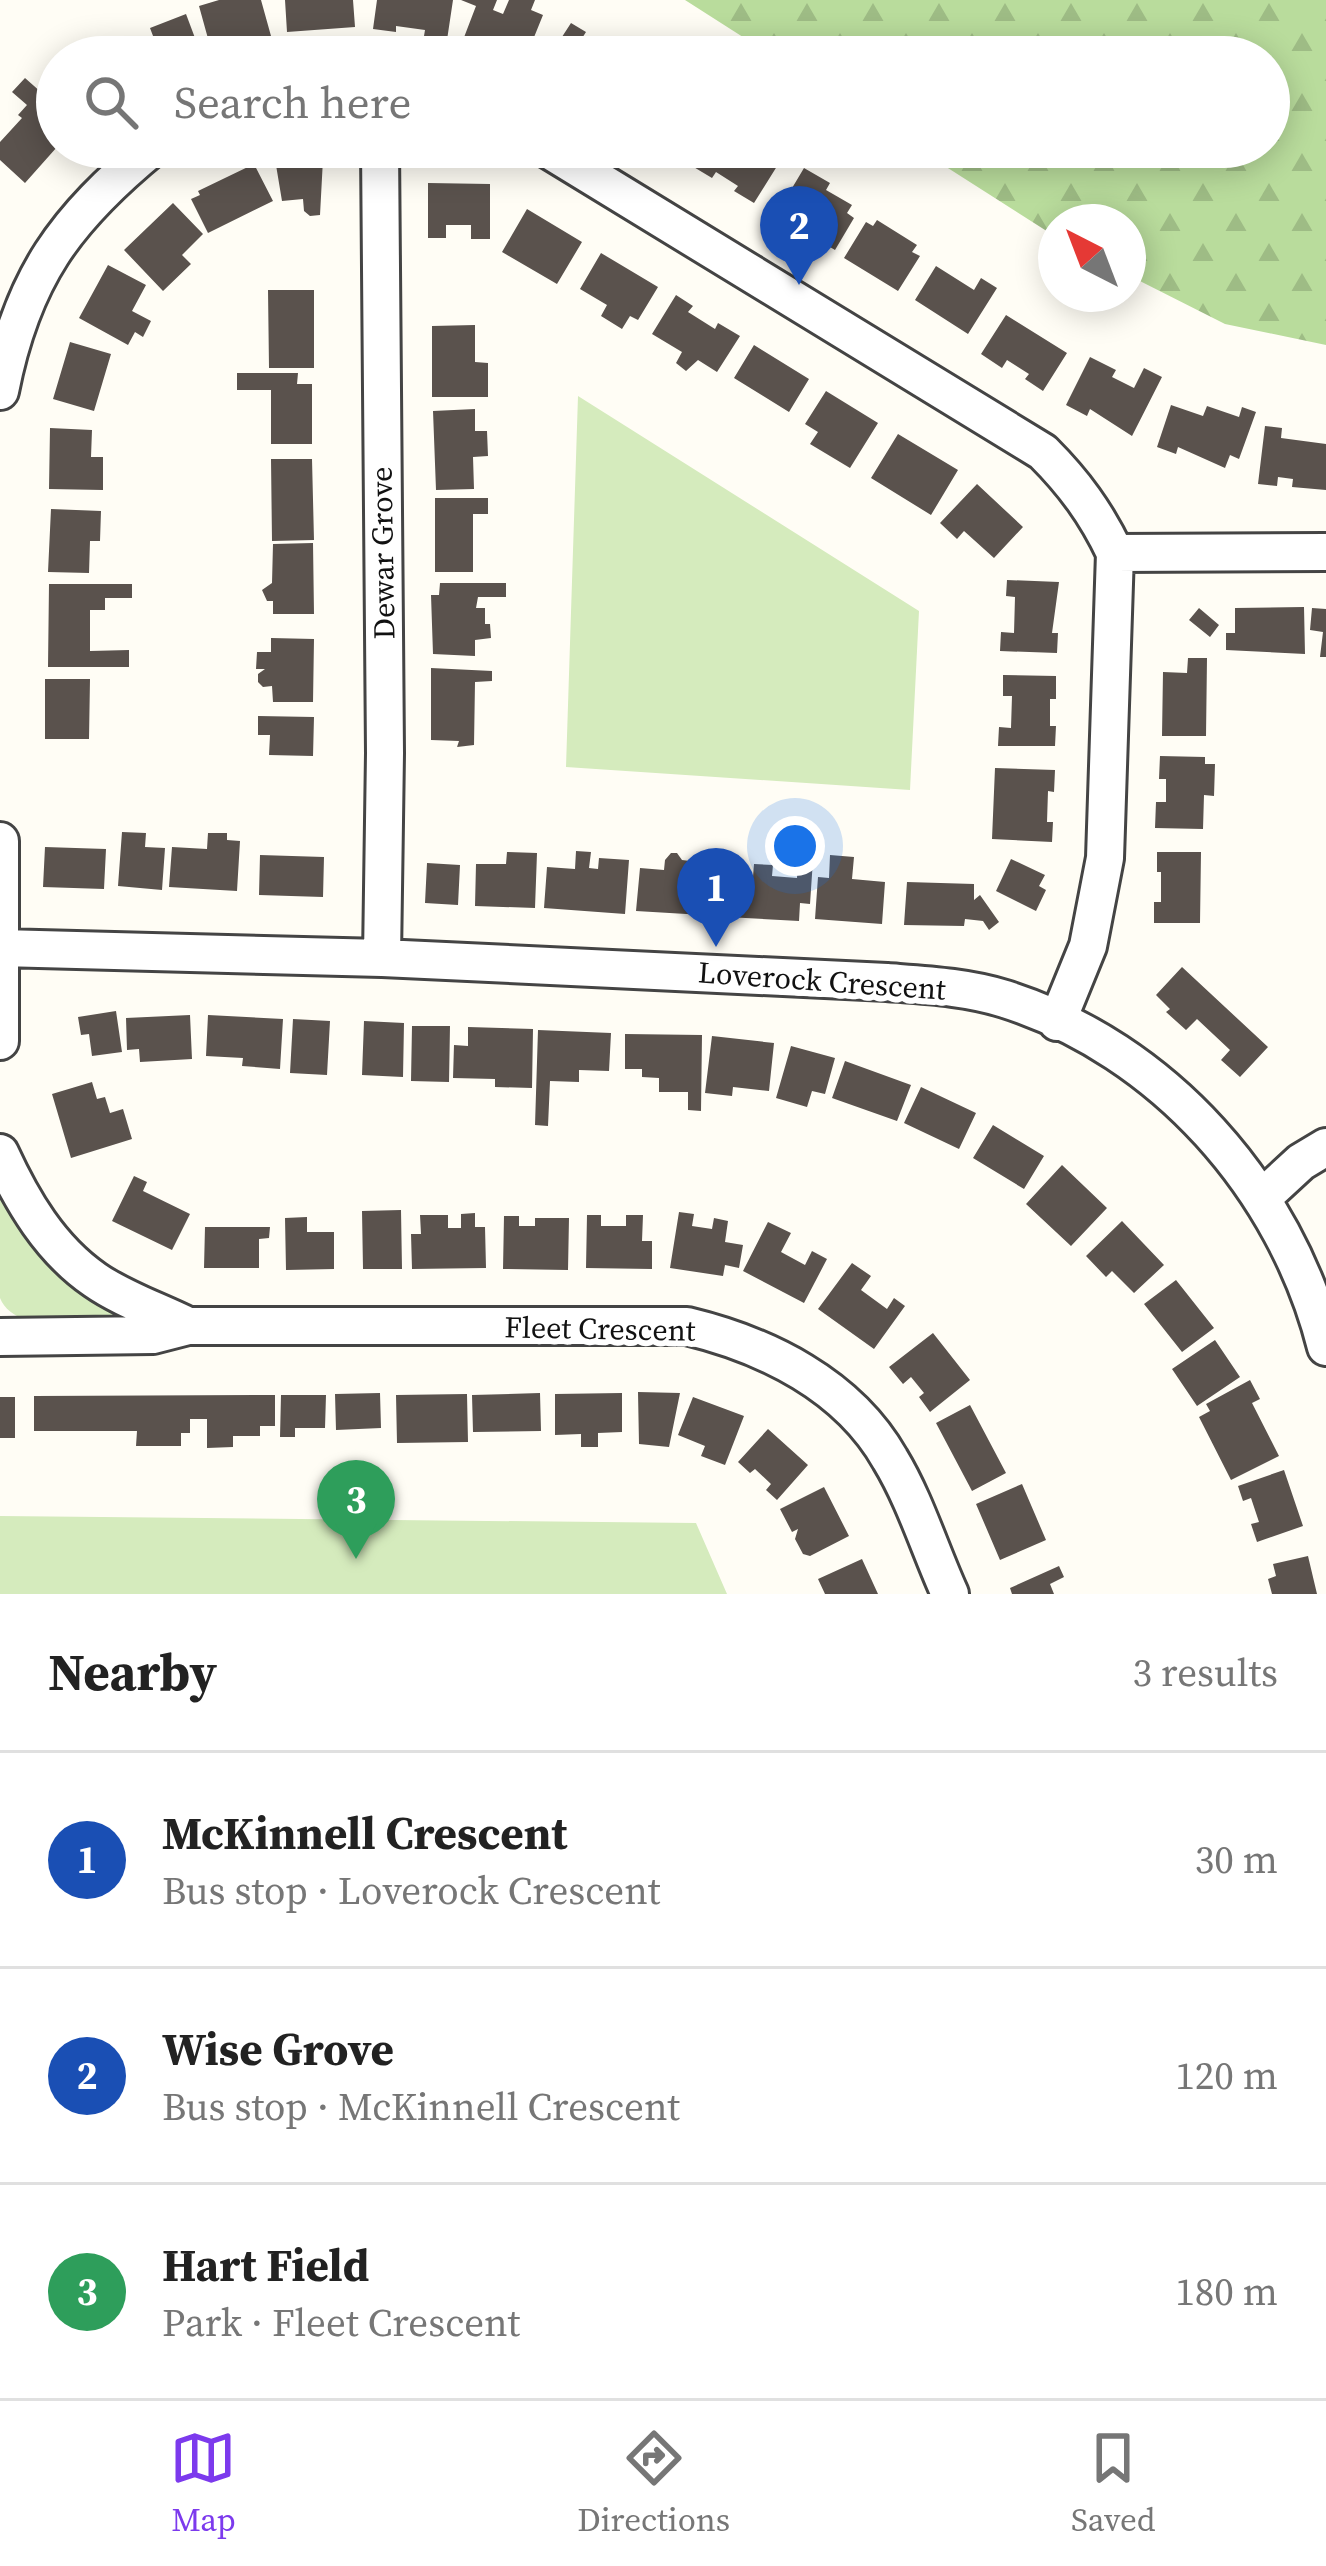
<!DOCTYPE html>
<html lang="en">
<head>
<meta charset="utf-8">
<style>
	body { margin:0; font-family:"Source Serif 4",serif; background:#f6f6f6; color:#222 }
	.compass { position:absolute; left:1038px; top:204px; width:108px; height:108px; border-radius:50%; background:#fff; box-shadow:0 6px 30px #0003; rotate:318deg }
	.you { position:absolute; left:795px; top:846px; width:42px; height:42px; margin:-30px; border:9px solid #fff; border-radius:50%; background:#1a73e8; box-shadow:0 0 0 18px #1a73e833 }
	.badge { display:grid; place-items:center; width:78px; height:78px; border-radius:50%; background:#7c3aed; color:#fff; font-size:39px; font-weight:700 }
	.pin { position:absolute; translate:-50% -99px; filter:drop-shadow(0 3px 6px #0008) }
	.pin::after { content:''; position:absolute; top:63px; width:42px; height:36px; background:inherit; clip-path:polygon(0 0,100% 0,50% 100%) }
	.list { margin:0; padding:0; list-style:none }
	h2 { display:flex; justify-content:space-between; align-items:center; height:156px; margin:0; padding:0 48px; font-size:51px }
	h2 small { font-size:39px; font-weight:400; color:#767676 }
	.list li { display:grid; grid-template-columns:78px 1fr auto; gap:36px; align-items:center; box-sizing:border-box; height:216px; padding:0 48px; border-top:3px solid #e0e0e0 }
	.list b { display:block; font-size:45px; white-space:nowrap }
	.list p { margin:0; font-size:39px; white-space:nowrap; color:#767676 }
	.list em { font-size:39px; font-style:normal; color:#767676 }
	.icon { flex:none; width:66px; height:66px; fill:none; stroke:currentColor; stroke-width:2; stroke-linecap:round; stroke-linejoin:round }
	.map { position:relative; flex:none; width:1326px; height:1594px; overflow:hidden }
	.search { position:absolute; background:#fff; box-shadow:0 6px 30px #0003; left:36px; right:36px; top:36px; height:132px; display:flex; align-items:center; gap:30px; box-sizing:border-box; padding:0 42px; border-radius:66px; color:#767676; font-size:45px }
	.sheet { height:804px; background:#fff }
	nav { display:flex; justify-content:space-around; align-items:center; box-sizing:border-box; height:168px; border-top:3px solid #e0e0e0; background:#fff; font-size:33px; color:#767676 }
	nav a { display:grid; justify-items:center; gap:6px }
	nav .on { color:#7c3aed }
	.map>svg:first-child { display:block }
	.grass { fill:#d5ebbd }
	.forest { fill:url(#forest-firs) }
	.building { fill:#5a524d }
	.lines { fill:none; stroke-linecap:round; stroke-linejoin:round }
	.minor-casing { stroke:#444; stroke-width:42 }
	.minor { stroke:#fff; stroke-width:36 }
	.labels { text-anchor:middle; stroke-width:12; stroke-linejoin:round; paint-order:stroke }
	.street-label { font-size:30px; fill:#111; stroke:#fff }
</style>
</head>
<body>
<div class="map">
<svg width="1326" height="1594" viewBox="0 0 1326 1594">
	<defs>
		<pattern id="forest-firs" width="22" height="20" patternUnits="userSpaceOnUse" patternTransform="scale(3)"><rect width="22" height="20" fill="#b9dc9c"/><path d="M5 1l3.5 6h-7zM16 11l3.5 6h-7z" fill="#9ebc85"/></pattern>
	</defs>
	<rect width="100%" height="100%" fill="#fffdf5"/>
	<path class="grass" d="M578 396 919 611 910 790 566 767Z
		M0 1193 39 1255 120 1312 117 1323C85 1322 15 1335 0 1298Z
		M0 1516 696 1523 727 1594H0Z"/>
	<path class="forest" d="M685 0H1326V345L1225 324 1128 275V222H1056V237L915 147H1269V57H774Z"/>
	<path class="building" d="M219 0H261L271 36 212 53 199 6Z
		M285 0H353L355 27 287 32Z
		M377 0H453L447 40 424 36 425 30 396 26V32L373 29Z
		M461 0H497L493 10 503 14 509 0H535L531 10 543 15 526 57H505L463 40 476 6Z
		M186 14 201 54 161 57 150 28Z
		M571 23 586 32 579 43 598 55 604 45 624 57H549Z
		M103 40 115 57H77Z
		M25 78 51 101 42 112 57 126V147L25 183 0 160V142L22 118 18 115 27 105 12 92Z
		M704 147H772L784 155 754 203 734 191 738 186 716 172 712 178 692 166Z
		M275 159H323L320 215 310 216 304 211 303 199 282 201Z
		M254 164 273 201 208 233 191 199 200 195 198 191Z
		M804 168 830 183 826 190 852 205 847 213 854 218 835 250 776 215Z
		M428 183 490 184V239H471V225H446V238H428Z
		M173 203 203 234 182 255 191 264 163 291 124 250Z
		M527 209 582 242 557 284 502 252Z
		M877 220 917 245 912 252 920 256 898 291 844 258 866 222 873 226Z
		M601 253 658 287 638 320 630 316 622 329 601 316 607 305 580 289Z
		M108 265 146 285 132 311 151 321 143 337 135 332 128 345 79 318Z
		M936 266 974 290 981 278 997 288 968 334 915 300Z
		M268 290H314V368H269Z
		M676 295 693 306 688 312 715 329 718 323 740 336 717 372 698 360 686 371 676 363 682 352 652 334Z
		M1006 315 1067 353 1043 391 1025 379 1029 374 1007 360 1002 368 981 354Z
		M475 325V362L488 363V397H432V326Z
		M70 342 111 354 94 411 53 399Z
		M754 345 809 379 789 412 734 378Z
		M1090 357 1116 370 1112 377 1134 388 1144 368 1162 377 1132 436 1090 409 1087 416 1066 405Z
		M237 373H298L297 384H312V444H271V390H237Z
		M826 391 878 423 850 468 810 444 818 432 805 424Z
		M1171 405 1203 416 1207 406 1239 417 1242 407 1256 412 1239 459 1230 455 1225 468 1178 447 1176 454 1157 447Z
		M475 409V431H487L488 456 473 457 474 489 436 490 433 411Z
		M1265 426 1282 428 1281 438 1326 444V490L1292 487 1293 479 1278 477 1277 486 1258 484Z
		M50 428 92 430 91 457H103V490L49 489Z
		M898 434 958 470 931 515 871 478Z
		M271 459H312L314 540 272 541Z
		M977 484 1023 527 994 558 964 531 957 539 940 523Z
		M435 498H488V514H473V572H435Z
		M51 509 101 511 100 541H90L89 573 48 572Z
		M313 543 314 614H273V601H267L262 590 272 583 273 544Z
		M1007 580 1059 582 1052 633H1058L1057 653 1000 651 1001 632 1014 633 1015 597 1006 596Z
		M440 583H506V597H478L476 608H485V624H490L491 638 475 640V656L433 654 431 595H439Z
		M49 584H132V598H105V610H90V651L129 650V667H48Z
		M1304 607 1305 654 1226 650V633H1235V608Z
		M1199 608 1219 625 1210 637 1189 620Z
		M1312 608 1326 609V657H1320L1323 632 1310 630Z
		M271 638 314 639 313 702H273L272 686 263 687 258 682V674L265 669H256L257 652H271Z
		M1188 658H1207L1206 736H1162L1163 672 1187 673Z
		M431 668 492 671V681L475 682 474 745 457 747 459 741 431 740Z
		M1003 675 1056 676V699H1050V726H1056L1055 746H998L999 727 1011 728 1012 696H1003Z
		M45 679H90L89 739H45Z
		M258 716 314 717 313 756 269 755 270 735H258Z
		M1160 756 1205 757V764H1215L1214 796 1204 795 1203 829 1155 828 1156 802H1166V779H1159Z
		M995 768 1055 770 1054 792 1048 791 1047 822H1053L1052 842 992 839Z
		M122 832 146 833 145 847 165 848 162 890 118 886Z
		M208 833H227V840L240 841 237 891 169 887 172 847 207 849Z
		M799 844 814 845 810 904 800 903 799 921 727 917 730 875 753 877 754 864 773 865 772 876 797 878Z
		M45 847 106 849 104 889 43 887Z
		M576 851 591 852 589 868 598 869 599 858 629 860 625 914 544 908 547 867 575 869Z
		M507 852 537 853 535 908 475 906 476 864H506Z
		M1157 852H1201L1200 923H1154V902H1161V872H1157Z
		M671 853H677L682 860 698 862V871L723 873 720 916 636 911 640 868 664 870 665 860Z
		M260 855 324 857 323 897 259 895Z
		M830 855 854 857 852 879 885 882 882 924 815 919 818 877 829 878Z
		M1011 859 1045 875 1039 886 1046 890 1036 911 996 891Z
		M427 863 460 865 458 905 425 903Z
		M907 882 974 884V900L980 895 999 922 989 930 983 921 965 919 964 926 904 925Z
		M1182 967 1268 1047 1240 1077 1221 1060 1230 1050 1197 1019 1186 1030 1166 1012 1170 1009 1156 995Z
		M116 1011 122 1052 92 1056 89 1034 81 1035 78 1017Z
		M190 1015 192 1059 140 1062 139 1049 127 1050 126 1018Z
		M208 1015 283 1019 280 1069 242 1066 243 1058 206 1056Z
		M293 1019 330 1021 327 1075 290 1073Z
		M364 1021 404 1023 403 1077 362 1075Z
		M412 1026H450L449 1082 411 1081Z
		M468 1027 533 1029 532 1088 495 1087V1079L453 1078 454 1045 468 1046Z
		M538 1030 611 1033 609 1071 579 1070V1082L550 1081 548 1126 535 1125Z
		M625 1034 702 1035 701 1111 688 1110V1092H659V1078L642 1077V1069H625Z
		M712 1036 774 1043 769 1091 733 1087 732 1096 705 1093Z
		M791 1046 835 1058 825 1094 812 1091 807 1107 776 1098Z
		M845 1061 911 1085 897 1121 832 1098Z
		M92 1082 97 1099 105 1097 110 1113 123 1109 132 1139 71 1158 52 1094Z
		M921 1087 976 1113 959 1149 904 1123Z
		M993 1125 1044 1156 1024 1189 973 1158Z
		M1062 1165 1107 1208 1071 1246 1026 1204Z
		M134 1176 147 1182 143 1191 190 1214 172 1250 112 1221Z
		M401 1210 402 1269H363L362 1211Z
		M679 1212 694 1214 692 1226 712 1229 714 1218 728 1221 725 1242 743 1245 739 1268 725 1265 723 1276 670 1268Z
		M475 1213V1227H485L486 1268 412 1269 411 1234H421L420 1215H448V1228H461V1214Z
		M587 1215H601V1226H626V1215H643L642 1241H652V1269L586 1268Z
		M504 1216H519V1226H535V1218H569L568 1270 503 1269Z
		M307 1217V1232H334V1269L286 1270 285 1218Z
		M1122 1221 1164 1265 1134 1293 1112 1271 1106 1277 1086 1256Z
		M768 1222 791 1233 781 1252 805 1265 812 1251 827 1259 804 1303 743 1271Z
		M205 1227H270L269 1238 259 1239V1268H204Z
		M852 1263 871 1276 861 1290 887 1309 894 1298 905 1306 874 1349 818 1309Z
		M1176 1280 1214 1328 1182 1352 1144 1304Z
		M933 1333 970 1380 930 1412 919 1397 924 1393 911 1377 903 1384 889 1367Z
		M1215 1340 1240 1377 1197 1406 1172 1369Z
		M1250 1380 1260 1399 1252 1403 1279 1456 1231 1480 1199 1417 1210 1411 1206 1404Z
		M638 1392 680 1393 669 1447 639 1444Z
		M380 1393 381 1428 336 1430 335 1394Z
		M540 1393 541 1431 473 1432 472 1395Z
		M622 1393V1432L598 1433V1447H581V1434L555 1435V1394Z
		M467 1394 468 1442 397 1443 396 1395Z
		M275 1395V1426H260V1436H233V1447L207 1448V1419H190V1433H181V1446H136L137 1431H34V1396Z
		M281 1395H326L325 1428H295V1437H280Z
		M0 1397H15V1438H0Z
		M693 1397 744 1416 725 1465 701 1456 705 1446 678 1435Z
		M970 1405 1006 1473 972 1491 936 1423Z
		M768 1429 808 1465 777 1500 766 1490 771 1484 755 1469 750 1473 738 1462Z
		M1284 1470 1303 1526 1257 1542 1251 1524 1259 1522 1251 1498 1243 1501 1238 1486Z
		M1022 1484 1046 1540 1000 1560 976 1504Z
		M824 1487 849 1536 810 1556 803 1554 795 1539 798 1529 792 1532 780 1509Z
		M1308 1556 1317 1594H1272L1268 1579 1276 1576 1273 1564Z
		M862 1559 878 1594H825L818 1579Z
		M1059 1566 1064 1577 1050 1584 1054 1594H1012L1010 1588Z"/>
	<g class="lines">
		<g class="minor-casing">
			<path id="minor" d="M380 147 385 753 382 958
				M544 147 1043 452C1074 483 1096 513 1115 553L1105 858 1088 946 1057 1022
				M0 391C22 278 65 219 153 147
				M1115 553 1326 552
				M0 841V1041
				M1 948 382 958 887 982C926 985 967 987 1005 999 1163 1049 1286 1188 1326 1347
				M0 1153C22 1201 50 1249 95 1280 122 1299 158 1311 188 1326
				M1262 1198 1301 1162 1326 1147
				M0 1337 153 1335 188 1326H687C766 1345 848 1385 890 1459 915 1500 930 1550 950 1594"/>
		</g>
		<use href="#minor" class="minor"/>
	</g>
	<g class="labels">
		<g class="street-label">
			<text transform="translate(383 553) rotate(-91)" y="10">Dewar Grove</text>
			<text transform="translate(822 981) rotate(4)" y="10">Loverock Crescent</text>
			<text transform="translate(600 1329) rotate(1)" y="10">Fleet Crescent</text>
		</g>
	</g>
</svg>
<svg class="compass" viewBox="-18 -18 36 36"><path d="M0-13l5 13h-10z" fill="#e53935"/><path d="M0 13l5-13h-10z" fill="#767676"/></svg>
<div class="you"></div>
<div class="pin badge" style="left:716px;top:947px;background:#1a4fb4">1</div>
<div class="pin badge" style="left:799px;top:285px;background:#1a4fb4">2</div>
<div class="pin badge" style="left:356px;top:1559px;background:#2e9e5b">3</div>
<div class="search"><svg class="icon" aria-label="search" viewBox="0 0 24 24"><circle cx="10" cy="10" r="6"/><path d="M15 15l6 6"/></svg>Search here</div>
</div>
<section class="sheet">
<h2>Nearby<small>3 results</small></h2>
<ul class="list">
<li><span class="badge" style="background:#1a4fb4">1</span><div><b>McKinnell Crescent</b><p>Bus stop · Loverock Crescent</p></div><em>30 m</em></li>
<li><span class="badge" style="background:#1a4fb4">2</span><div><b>Wise Grove</b><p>Bus stop · McKinnell Crescent</p></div><em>120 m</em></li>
<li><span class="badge" style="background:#2e9e5b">3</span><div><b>Hart Field</b><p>Park · Fleet Crescent</p></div><em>180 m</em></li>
</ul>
</section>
<nav>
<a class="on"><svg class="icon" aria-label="map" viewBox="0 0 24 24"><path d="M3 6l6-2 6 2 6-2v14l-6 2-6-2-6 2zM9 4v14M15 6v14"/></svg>Map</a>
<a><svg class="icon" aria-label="directions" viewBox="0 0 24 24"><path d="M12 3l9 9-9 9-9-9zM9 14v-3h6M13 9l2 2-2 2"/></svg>Directions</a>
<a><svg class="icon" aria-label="saved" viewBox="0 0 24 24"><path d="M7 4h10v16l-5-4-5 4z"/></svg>Saved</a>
</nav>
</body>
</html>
